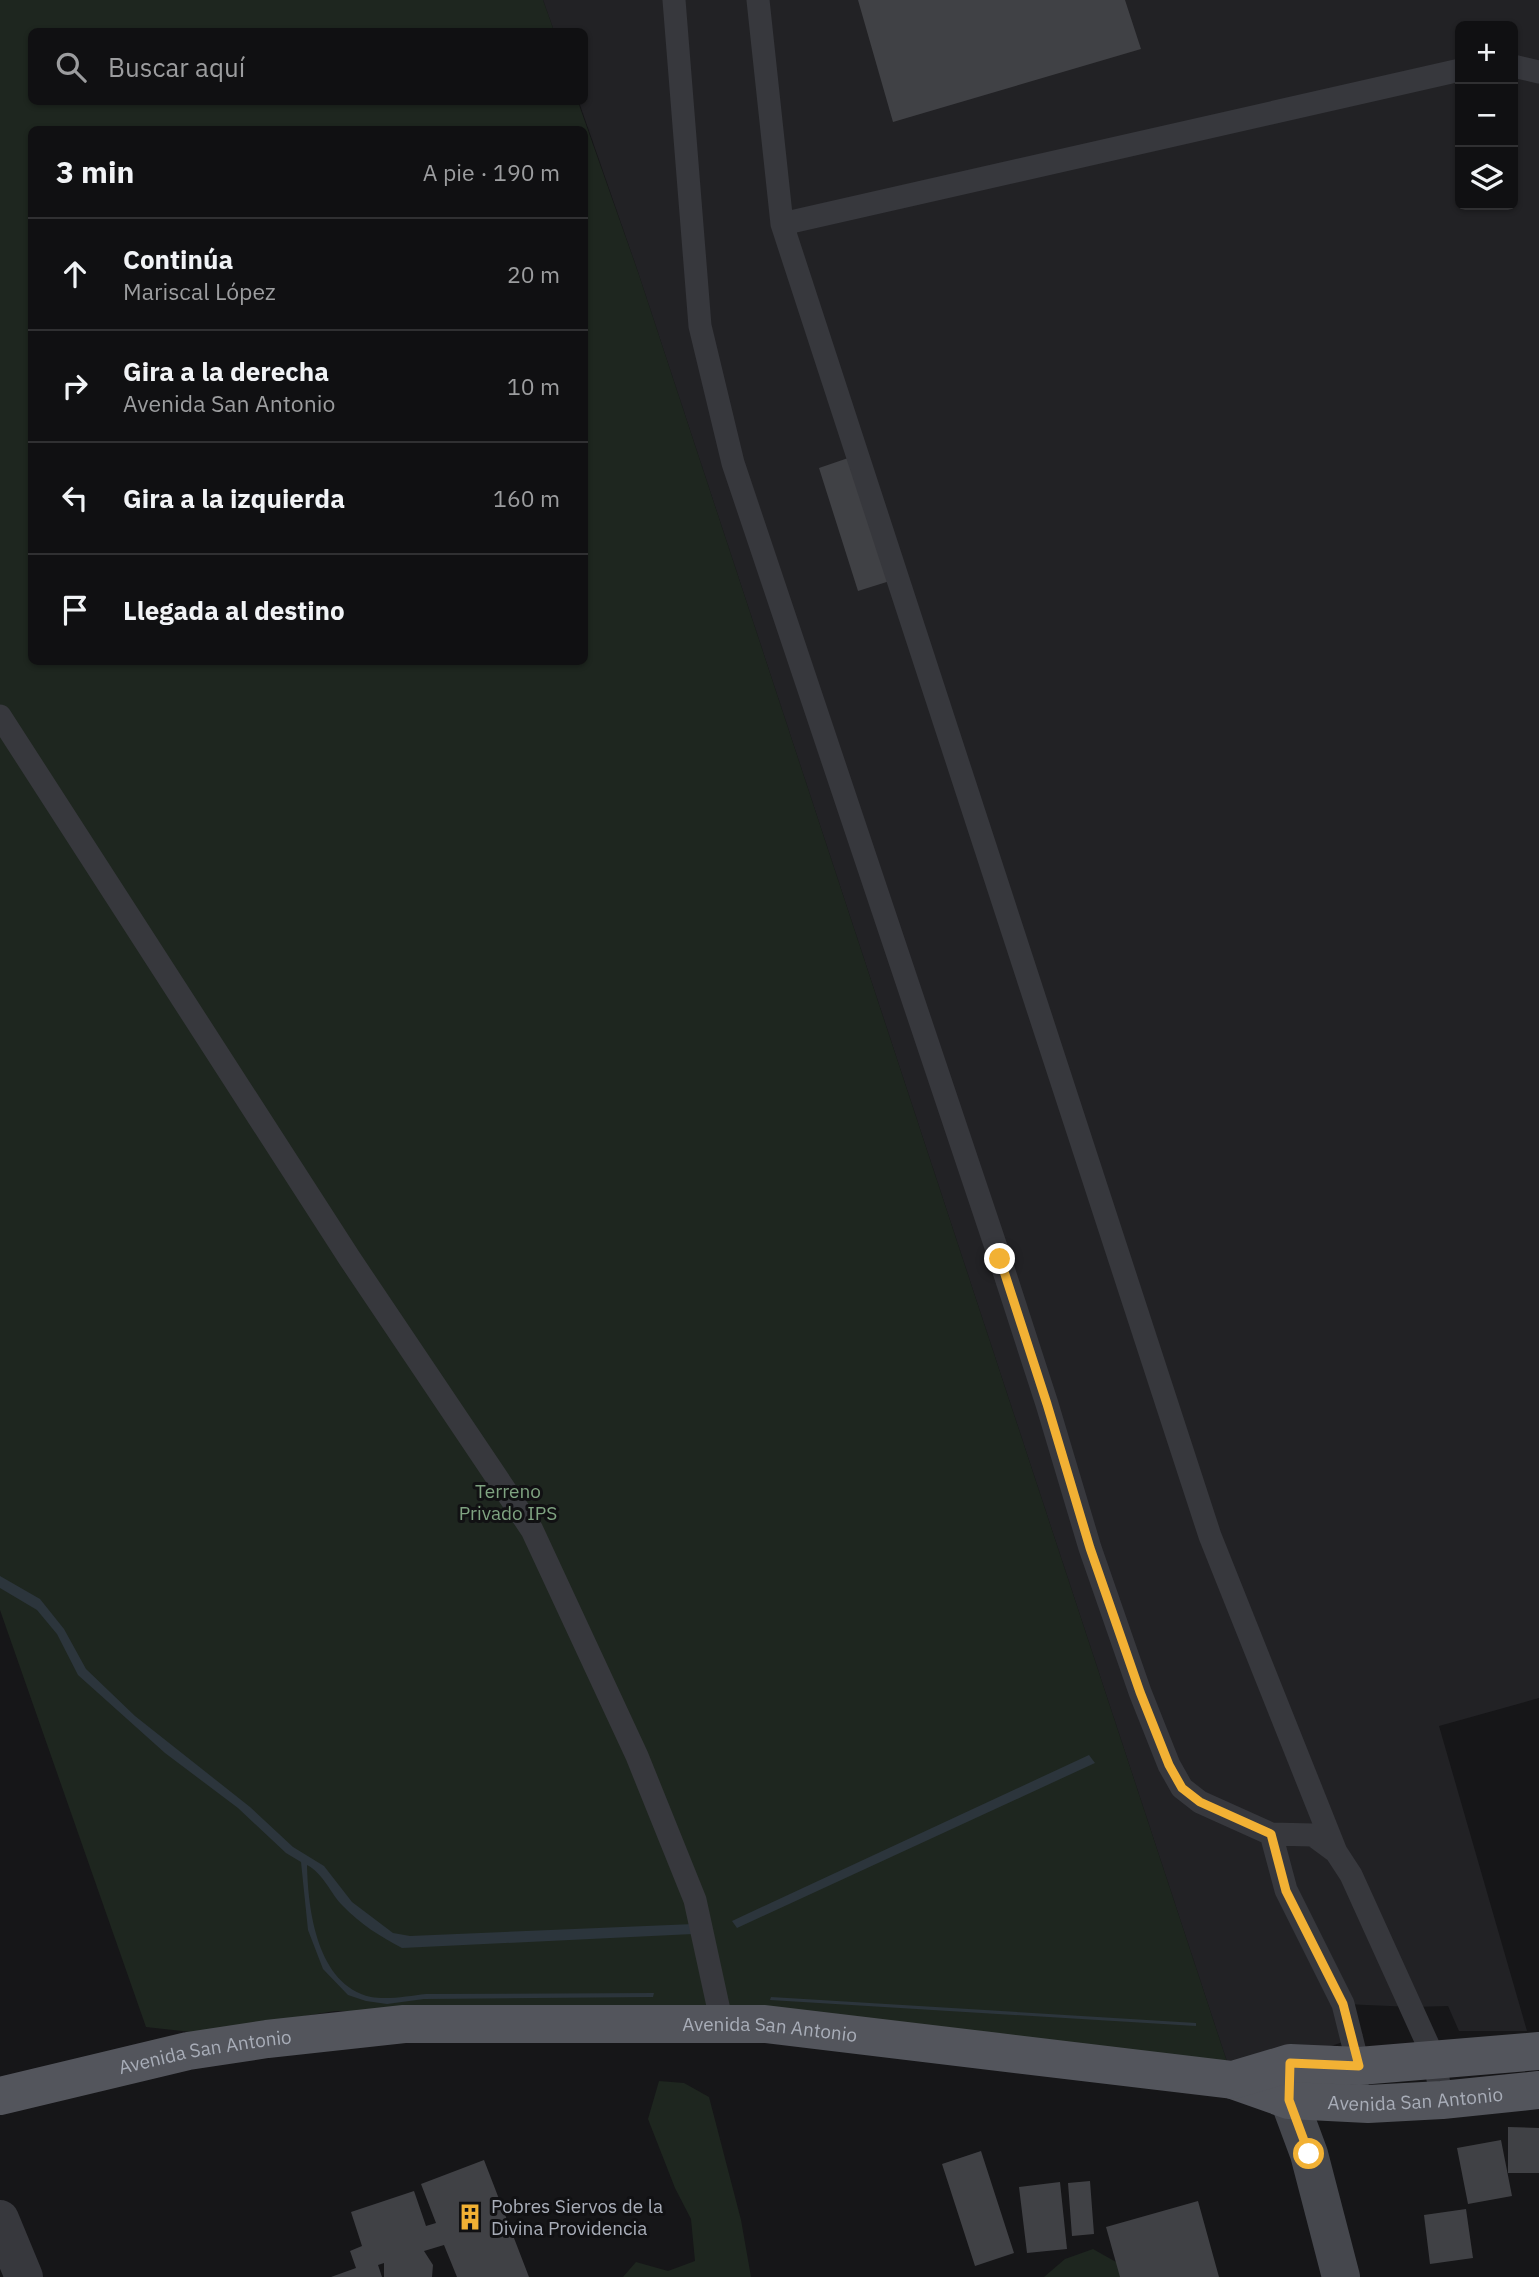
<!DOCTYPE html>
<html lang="es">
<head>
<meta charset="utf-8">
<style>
	body { margin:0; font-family:"IBM Plex Sans",sans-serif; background:#19191b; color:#f1f3f6 }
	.controls { position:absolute; right:21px; top:21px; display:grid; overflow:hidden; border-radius:10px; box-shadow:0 2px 5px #0004 }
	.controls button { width:63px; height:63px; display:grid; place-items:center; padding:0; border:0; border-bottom:2px solid #303032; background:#101012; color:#f1f3f6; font:35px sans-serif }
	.stop { position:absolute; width:21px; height:21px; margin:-16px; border:5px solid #f2b134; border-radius:50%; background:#fff }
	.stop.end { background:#f2b134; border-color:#fff; box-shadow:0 2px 7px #0008 }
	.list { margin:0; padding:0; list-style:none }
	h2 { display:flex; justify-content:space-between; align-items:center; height:91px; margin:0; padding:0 28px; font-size:30px }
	h2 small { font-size:23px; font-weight:400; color:#9c9d9f }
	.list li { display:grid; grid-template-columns:46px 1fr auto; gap:21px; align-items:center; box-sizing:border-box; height:112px; padding:0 28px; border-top:2px solid #303032 }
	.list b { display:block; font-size:26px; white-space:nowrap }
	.list p { margin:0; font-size:23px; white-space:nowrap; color:#9c9d9f }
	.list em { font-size:23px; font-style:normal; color:#9c9d9f }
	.icon { flex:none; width:38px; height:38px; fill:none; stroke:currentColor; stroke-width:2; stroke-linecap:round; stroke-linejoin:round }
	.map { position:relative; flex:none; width:1539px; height:2277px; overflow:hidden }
	.search { position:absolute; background:#101012; box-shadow:0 2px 5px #0004; left:28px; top:28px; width:560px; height:77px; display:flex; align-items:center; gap:18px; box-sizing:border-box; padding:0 24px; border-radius:10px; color:#9c9d9f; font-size:26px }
	.panel { position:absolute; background:#101012; box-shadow:0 2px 5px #0004; left:28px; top:126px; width:560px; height:539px; border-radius:10px }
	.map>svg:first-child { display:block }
	.built { fill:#222225; fill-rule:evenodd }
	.green { fill:#1e261f; fill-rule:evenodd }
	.water { fill:#2c353c }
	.building { fill:#404145 }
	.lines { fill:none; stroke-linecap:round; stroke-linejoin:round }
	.lane { stroke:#37383d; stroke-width:23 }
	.street { stroke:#37383d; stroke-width:38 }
	.secondary { stroke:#45474d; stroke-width:38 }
	.primary { stroke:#53555c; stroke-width:38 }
	.route { stroke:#f2b134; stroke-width:9 }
	.labels { text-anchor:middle; stroke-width:6; stroke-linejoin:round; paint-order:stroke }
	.park-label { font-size:19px; fill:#7fa381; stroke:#111113 }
	.street-label { font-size:19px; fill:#a8adb8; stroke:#111113 }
	.poi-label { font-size:19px; fill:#a8adb8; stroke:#111113; text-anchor:start }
</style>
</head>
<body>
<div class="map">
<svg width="1539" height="2277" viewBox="0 0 1539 2277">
	<rect width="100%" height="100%" fill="#161618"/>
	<path class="built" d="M543 0H1539V1698L1439 1726 1527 2031H1459L1448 2006 1412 2007 1344 2004 1363 2035 1233 2080 638 272 579 102H584V32L554 31ZM1460 26H1513V205H1460Z"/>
	<path class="green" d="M0 0H543L554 31 32 32V102H578L638 272 1233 2080 464 2011H335L200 2033 146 2027 0 1610ZM32 130H584V662H32Z
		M659 2081 684 2083 709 2097 741 2220 751 2277H623L636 2262 668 2271 695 2261 691 2219 675 2188 648 2119Z
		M1093 2249 1132 2271 1136 2277H1044L1065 2259Z"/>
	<path class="water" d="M0 1576 40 1599 64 1629 86 1669 135 1716 250 1807 293 1847 324 1866 352 1902 393 1933 410 1936 694 1924 693 1934 402 1948C381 1937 360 1924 343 1906 330 1893 324 1874 307 1865 308 1910 317 1985 371 1997 388 2000 409 1996 426 1994L654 1993 653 1997 424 1999 387 2004 366 2001 348 1995 323 1969 308 1930 301 1862 286 1853 238 1808 165 1753 78 1675 57 1634 37 1610 0 1588Z
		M1089 1755 1095 1763 737 1928 732 1921Z
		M771 1997 1196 2023V2026L770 2000Z"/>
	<path class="building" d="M858 0H1125L1141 49 893 122Z
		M854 456 893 580 858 591 819 468Z
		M1508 2127 1539 2128V2173H1508Z
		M1501 2140 1512 2196 1468 2204 1457 2148Z
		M981 2151 1014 2253 975 2266 942 2164Z
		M484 2160 529 2277H457L444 2245 424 2251 433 2265 432 2277H384V2263L378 2265 382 2277H331L356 2268 350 2251 362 2246 351 2212 414 2191 426 2226 436 2223 421 2184Z
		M1090 2181 1094 2234 1072 2236 1068 2183Z
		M1060 2182 1067 2249 1027 2253 1019 2187Z
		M1198 2201 1219 2277H1120L1106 2227Z
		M1466 2209 1473 2258 1430 2264 1424 2215Z"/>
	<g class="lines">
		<path class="lane" d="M674 0 700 326 733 463 1000 1259 1047 1404 1090 1548 1140 1692 1169 1765 1182 1788 1200 1802 1271 1834 1313 1835 1336 1852 1351 1875 1434 2058 1442 2100
			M758 0 782 224 1210 1536 1336 1852
			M1513 66 1539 72
			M782 224 1460 70
			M0 716 350 1259 532 1530 637 1756 695 1900 722 2024
			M1271 1834 1286 1890 1343 2004 1361 2076"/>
		<path class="street" d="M0 2219 24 2277"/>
		<path class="secondary" d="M1290 2068 1289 2100 1309 2154 1341 2277"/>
		<g class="primary">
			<path id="s1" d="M1233 2080 1289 2100 1368 2104 1442 2100 1539 2090"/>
			<path id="s2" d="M0 2096 188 2051 267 2039 404 2024H765L1233 2080 1290 2063 1359 2066 1539 2051"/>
		</g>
	</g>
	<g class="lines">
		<path class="route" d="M1000 1259 1047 1404 1090 1548 1140 1692 1169 1765 1182 1788 1200 1802 1271 1834 1286 1891 1343 2004 1359 2066 1290 2063 1289 2100 1309 2154"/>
	</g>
	<defs>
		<g id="building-bare" transform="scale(2.1)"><path d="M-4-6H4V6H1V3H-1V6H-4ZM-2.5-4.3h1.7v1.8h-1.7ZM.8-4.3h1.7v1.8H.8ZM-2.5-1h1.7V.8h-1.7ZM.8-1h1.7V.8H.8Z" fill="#f2b134" stroke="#111113" stroke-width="2.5" paint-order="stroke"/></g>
	</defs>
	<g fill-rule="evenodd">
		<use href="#building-bare" x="470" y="2217"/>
	</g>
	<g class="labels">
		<g class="park-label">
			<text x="508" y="1498">Terreno<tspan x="508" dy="22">Privado IPS</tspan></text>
		</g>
		<g class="street-label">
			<text dy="7" stroke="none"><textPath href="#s2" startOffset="777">Avenida San Antonio</textPath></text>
			<text dy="7" stroke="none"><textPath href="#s2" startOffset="210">Avenida San Antonio</textPath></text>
			<text dy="7" stroke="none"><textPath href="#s1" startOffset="186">Avenida San Antonio</textPath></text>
		</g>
		<g class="poi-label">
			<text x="491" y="2213">Pobres Siervos de la<tspan x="491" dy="22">Divina Providencia</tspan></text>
		</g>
	</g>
</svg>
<div class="controls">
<button>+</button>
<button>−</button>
<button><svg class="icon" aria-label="layers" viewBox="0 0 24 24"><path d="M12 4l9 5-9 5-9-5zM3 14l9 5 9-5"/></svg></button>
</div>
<div class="stop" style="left:1309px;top:2154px"></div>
<div class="stop end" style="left:1000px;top:1259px"></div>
<div class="search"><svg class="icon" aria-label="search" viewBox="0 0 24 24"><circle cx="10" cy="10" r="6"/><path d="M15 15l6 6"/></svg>Buscar aquí</div>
<section class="panel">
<h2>3 min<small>A pie · 190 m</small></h2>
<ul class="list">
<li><svg class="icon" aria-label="ahead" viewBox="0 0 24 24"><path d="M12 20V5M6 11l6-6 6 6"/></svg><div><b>Continúa</b><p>Mariscal López</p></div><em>20 m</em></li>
<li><svg class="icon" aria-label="right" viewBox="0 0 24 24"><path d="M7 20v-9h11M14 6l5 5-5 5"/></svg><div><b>Gira a la derecha</b><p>Avenida San Antonio</p></div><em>10 m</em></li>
<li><svg class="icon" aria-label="left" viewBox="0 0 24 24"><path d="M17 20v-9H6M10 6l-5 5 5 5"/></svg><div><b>Gira a la izquierda</b></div><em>160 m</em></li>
<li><svg class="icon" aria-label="arrive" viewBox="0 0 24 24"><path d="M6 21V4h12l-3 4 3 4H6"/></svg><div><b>Llegada al destino</b></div></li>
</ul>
</section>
</div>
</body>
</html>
